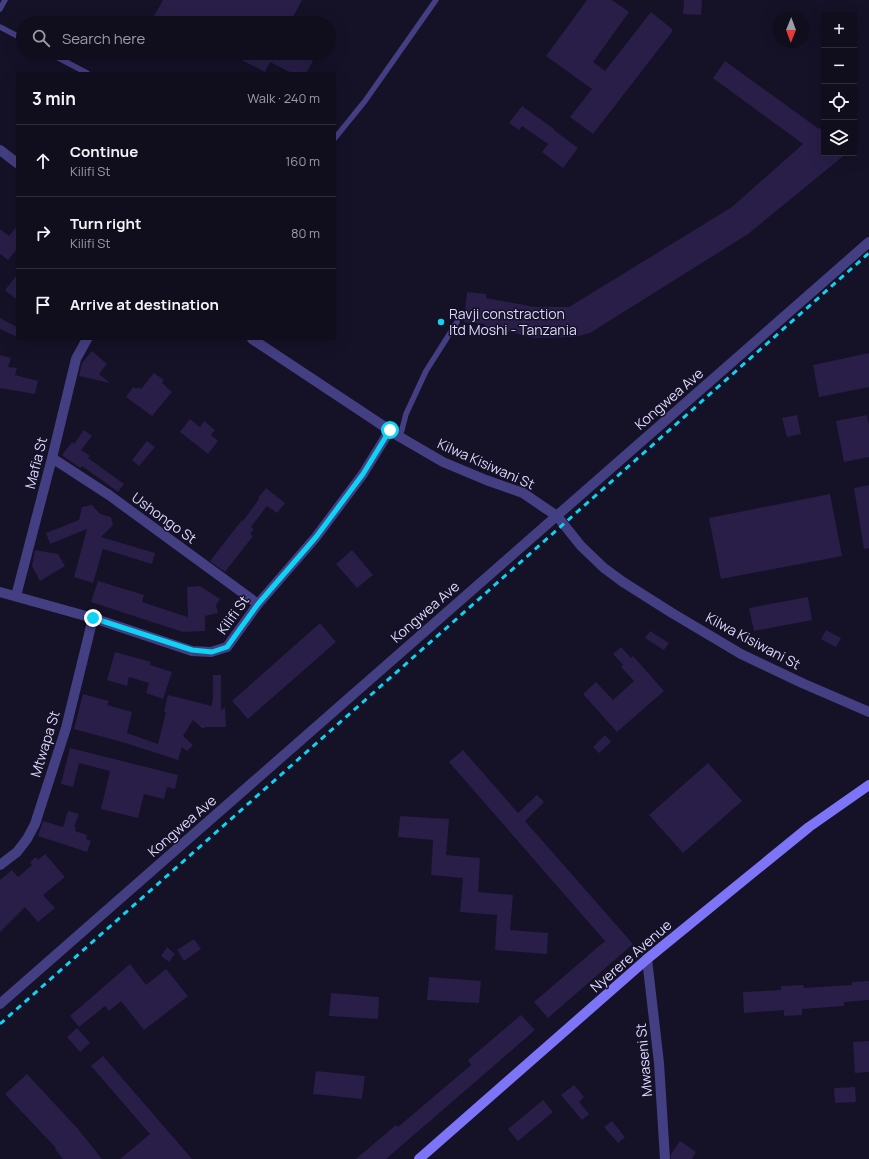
<!DOCTYPE html>
<html lang="en">
<head>
<meta charset="utf-8">
<style>
	body { margin:0; font-family:Manrope,sans-serif; background:#1e1b2a; color:#f1f3f6 }
	.controls { position:absolute; right:12px; top:12px; display:grid; overflow:hidden; border-radius:0px; box-shadow:0 4px 16px #0002 }
	.controls button { width:36px; height:36px; display:grid; place-items:center; padding:0; border:0; border-bottom:1px solid #302d3b; background:#100d1d; color:#f1f3f6; font:20px sans-serif }
	.compass { position:absolute; left:773px; top:12px; width:36px; height:36px; border-radius:50%; background:#100d1d; box-shadow:0 4px 16px #0002; rotate:181deg }
	.stop { position:absolute; width:12px; height:12px; margin:-9px; border:3px solid #0fd3f3; border-radius:50%; background:#fff }
	.stop.end { background:#0fd3f3; border-color:#fff; box-shadow:0 1px 4px #0008 }
	.list { margin:0; padding:0; list-style:none }
	h2 { display:flex; justify-content:space-between; align-items:center; height:52px; margin:0; padding:0 16px; font-size:17px }
	h2 small { font-size:13px; font-weight:400; color:#9c9ca4 }
	.list li { display:grid; grid-template-columns:26px 1fr auto; gap:12px; align-items:center; box-sizing:border-box; height:72px; padding:0 16px; border-top:1px solid #302d3b }
	.list b { display:block; font-size:15px; white-space:nowrap }
	.list p { margin:0; font-size:13px; white-space:nowrap; color:#9c9ca4 }
	.list em { font-size:13px; font-style:normal; color:#9c9ca4 }
	.icon { flex:none; width:22px; height:22px; fill:none; stroke:currentColor; stroke-width:2; stroke-linecap:round; stroke-linejoin:round }
	.map { position:relative; flex:none; width:869px; height:1159px; overflow:hidden }
	.search { position:absolute; background:#100d1d; box-shadow:0 4px 16px #0002; left:16px; top:16px; width:320px; height:44px; display:flex; align-items:center; gap:10px; box-sizing:border-box; padding:0 14px; border-radius:22px; color:#9c9ca4; font-size:15px }
	.panel { position:absolute; background:#100d1d; box-shadow:0 4px 16px #0002; left:16px; top:72px; width:320px; height:268px; border-radius:0px }
	.map>svg:first-child { display:block }
	.building { fill:#281e47 }
	.lines { fill:none; stroke-linecap:round; stroke-linejoin:round }
	.lane { stroke:#443e83; stroke-width:5.5 }
	.street { stroke:#443e83; stroke-width:10 }
	.secondary { stroke:#7d74f8; stroke-width:10 }
	.rail { stroke:#0fd3f3; stroke-width:3; stroke-dasharray:6 5; stroke-linecap:butt }
	.route { stroke:#0fd3f3; stroke-width:5 }
	.poi-dot { fill:#0fd3f3; stroke:#151127; stroke-width:1.5 }
	.labels { text-anchor:middle; stroke-width:3; stroke-linejoin:round; paint-order:stroke }
	.poi-label { font-size:14px; fill:#ded8fd; stroke:#151127; text-anchor:start }
	.street-label { font-size:14px; fill:#ded8fd; stroke:#151127 }
</style>
</head>
<body>
<div class="map">
<svg width="869" height="1159" viewBox="0 0 869 1159">
	<rect width="100%" height="100%" fill="#151127"/>
	<path class="building" d="M163 0H302L290 23H169L154 16Z
		M587 0H612L629 12 593 62 605 71 651 12 672 29V32L593 134 570 117 592 89 546 56Z
		M684 0H702L701 15 683 14Z
		M228 53H298L313 61 306 73H292L270 62 265 72Z
		M725 61 819 129 824 125V153H847L748 234 590 333 575 337 535 338 485 326V324L464 322 467 292 486 294V298L535 307H569L732 207 803 144 713 78Z
		M522 106 554 129V130L578 148 563 168 542 152 548 144 522 126 519 130 509 123Z
		M17 226V249L8 260 0 254V229L9 236Z
		M17 275V300L5 290Z
		M0 318 17 327V337L0 329Z
		M92 351 107 364 99 374 110 383 79 376 82 363Z
		M869 353V387L819 397 813 365Z
		M0 355 11 358 8 367 17 368 15 375 38 381 35 394 0 388Z
		M154 373 164 380 162 383 172 392 152 416 126 397 133 387 137 389 138 387 141 389Z
		M797 415 801 434 787 437 782 418Z
		M867 415 869 425V457L844 462 836 421Z
		M190 419 200 427 204 421 215 430 211 435 218 441 208 454 180 432Z
		M84 430 92 436 81 450 90 456 88 458 124 484 118 492 82 466 80 468 62 455 72 442 74 444Z
		M147 441 155 447 139 466 132 460Z
		M869 485V548L864 549 854 488Z
		M266 488 285 503 277 513 267 506 251 527 254 529 250 534 253 536 225 572 210 561 242 520 243 521 259 499 258 498Z
		M830 494 842 556 721 579 709 518Z
		M92 505 100 514 111 517 113 525 101 537 155 553 152 564 103 549 93 583 74 577 87 529 50 544 46 533 79 520 82 507Z
		M35 550 58 554 65 566 40 581 32 566Z
		M352 550 373 575 357 588 336 564Z
		M98 581 144 595 142 602 188 617 187 587 200 586 220 599 216 605 218 613 205 616V631L183 632 91 602Z
		M808 597 812 620 754 631 749 608Z
		M320 623 336 642 248 719 232 701Z
		M826 630 841 638 836 647 821 639Z
		M650 631 669 643 664 650 645 638Z
		M621 647 631 658 633 656 664 691 617 732 583 694 596 682 613 700 634 681 621 667 623 665 613 654Z
		M115 652 151 662 150 665 172 672 163 699 146 693 149 683 129 677 127 686 107 680Z
		M213 675H221V711L225 707 226 727H206L203 729 193 720 183 736 193 745 187 751 182 747 178 760 122 742 74 729 83 694 109 701 107 705 132 712 127 733 158 744 166 712H164L168 695 212 706V701H213Z
		M605 735 611 742 599 753 593 747Z
		M70 748 178 775 175 789 167 787 164 799 144 794 138 818 101 809 110 771 79 763 73 787 61 784Z
		M463 750 518 813 537 795 544 802 525 821 633 944 548 1018 534 1002 605 941 449 762Z
		M708 763 742 801 683 853 649 815Z
		M68 811 79 814 74 827 76 828 75 831 87 835 86 839 91 841 87 852 38 836 43 821 63 827Z
		M400 816 449 819 446 855 480 858 478 892 513 895 510 930 548 933 547 954 495 950 497 915 460 912 463 878 431 875 433 840 398 837Z
		M45 854 65 877 43 895 55 908 38 922 25 907 0 932V880L12 870 18 877 32 865 30 862 36 857 38 860Z
		M194 939 201 949 184 961 177 950Z
		M167 947 175 954 169 962 161 956Z
		M130 964 146 985 166 969 188 996 144 1030 121 1001 109 1011 105 1006 79 1027 70 1016Z
		M429 977 481 981 479 1003 427 1000Z
		M869 981V1000L844 1002V1006L802 1009V1015L784 1016V1010L744 1013 743 992 781 990V986L803 985 804 988 852 985V982Z
		M331 993 379 997 378 1019 329 1016Z
		M521 1015 535 1030 386 1159H356L396 1125 398 1127 471 1065 468 1060Z
		M77 1028 90 1043 80 1052 67 1037Z
		M869 1041V1072L855 1073 853 1042Z
		M103 1056 192 1159H120L150 1134 91 1066Z
		M316 1071 365 1076 362 1099 313 1094Z
		M27 1074 78 1129 102 1159H63L55 1149 56 1148 5 1094Z
		M574 1085 584 1097 579 1102 589 1114 582 1120 561 1095Z
		M855 1087 856 1102 835 1103 834 1088Z
		M543 1100 553 1112 518 1141 508 1129Z
		M612 1121 625 1137 618 1143 604 1127Z
		M680 1141 696 1152 692 1159H671V1154Z"/>
	<g class="lines">
		<path class="lane" d="M0 9 5 0
			M0 27 23 39
			M49 53 87 73
			M335 138 365 101 436 0
			M400 437 406 414 426 371 457 322"/>
		<path class="street" d="M0 150 17 163
			M252 339 400 437 443 462 486 480 523 493 542 506 557 516 581 546 604 568 623 582 672 613 741 654 802 683 869 712
			M52 458 109 495 258 604
			M0 592 93 618 192 651 211 652 227 647 258 604 316 537 363 474 390 430
			M16 596 52 458 76 359 87 339
			M0 865 17 852 27 839 35 824 66 728 93 618
			M647 959 659 1063 665 1159
			M0 1004 869 242"/>
		<path class="secondary" d="M419 1159 647 959 809 827 869 785"/>
		<path class="rail" d="M0 1024 869 253"/>
	</g>
	<g class="lines">
		<path class="route" d="M93 618 192 650 212 652 227 647 258 604 316 537 363 474 390 430"/>
	</g>
	<circle class="poi-dot" cx="441" cy="322" r="4"/>
	<g class="labels">
		<g class="poi-label">
			<text x="449" y="319">Ravji constraction<tspan x="449" dy="16">ltd Moshi - Tanzania</tspan></text>
		</g>
		<g class="street-label">
			<text transform="translate(669 399) rotate(-41)" y="5">Kongwea Ave</text>
			<text transform="translate(36 463) rotate(-76)" y="5">Mafia St</text>
			<text transform="translate(486 464) rotate(24)" y="5">Kilwa Kisiwani St</text>
			<text transform="translate(164 518) rotate(36)" y="5">Ushongo St</text>
			<text transform="translate(425 612) rotate(-41)" y="5">Kongwea Ave</text>
			<text transform="translate(233 615) rotate(-54)" y="5">Kilifi St</text>
			<text transform="translate(753 641) rotate(28)" y="5">Kilwa Kisiwani St</text>
			<text transform="translate(45 744) rotate(-73)" y="5">Mtwapa St</text>
			<text transform="translate(182 826) rotate(-41)" y="5">Kongwea Ave</text>
			<text transform="translate(631 956) rotate(-41)" y="5">Nyerere Avenue</text>
			<text transform="translate(644 1060) rotate(-95)" y="5">Mwaseni St</text>
		</g>
	</g>
</svg>
<div class="controls">
<button>+</button>
<button>−</button>
<button><svg class="icon" aria-label="locate" viewBox="0 0 24 24"><circle cx="12" cy="12" r="6"/><path d="M12 2v4M12 18v4M2 12h4M18 12h4"/></svg></button>
<button><svg class="icon" aria-label="layers" viewBox="0 0 24 24"><path d="M12 4l9 5-9 5-9-5zM3 14l9 5 9-5"/></svg></button>
</div>
<svg class="compass" viewBox="-18 -18 36 36"><path d="M0-13l5 13h-10z" fill="#e53935"/><path d="M0 13l5-13h-10z" fill="#9c9ca4"/></svg>
<div class="stop" style="left:390px;top:430px"></div>
<div class="stop end" style="left:93px;top:618px"></div>
<div class="search"><svg class="icon" aria-label="search" viewBox="0 0 24 24"><circle cx="10" cy="10" r="6"/><path d="M15 15l6 6"/></svg>Search here</div>
<section class="panel">
<h2>3 min<small>Walk · 240 m</small></h2>
<ul class="list">
<li><svg class="icon" aria-label="ahead" viewBox="0 0 24 24"><path d="M12 20V5M6 11l6-6 6 6"/></svg><div><b>Continue</b><p>Kilifi St</p></div><em>160 m</em></li>
<li><svg class="icon" aria-label="right" viewBox="0 0 24 24"><path d="M7 20v-9h11M14 6l5 5-5 5"/></svg><div><b>Turn right</b><p>Kilifi St</p></div><em>80 m</em></li>
<li><svg class="icon" aria-label="arrive" viewBox="0 0 24 24"><path d="M6 21V4h12l-3 4 3 4H6"/></svg><div><b>Arrive at destination</b></div></li>
</ul>
</section>
</div>
</body>
</html>
